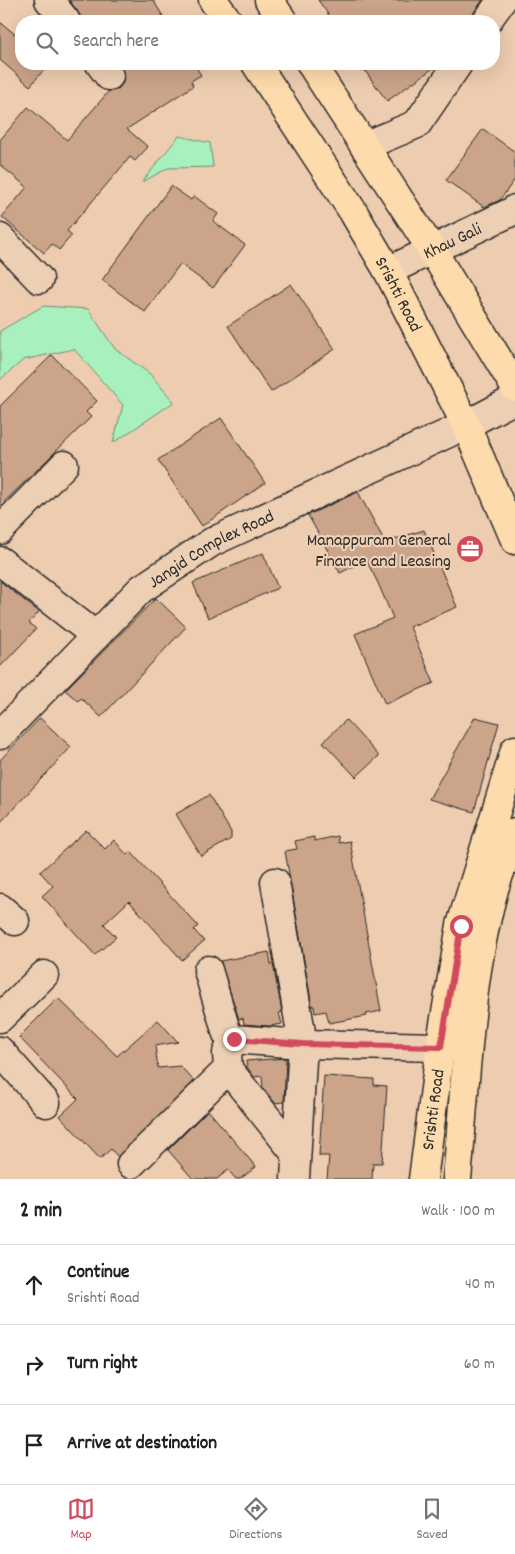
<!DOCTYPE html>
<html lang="en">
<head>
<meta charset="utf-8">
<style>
	body { margin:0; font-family:Dekko,sans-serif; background:#f2f2f2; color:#202124 }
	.stop { position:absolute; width:15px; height:15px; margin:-11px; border:4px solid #d1495b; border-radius:50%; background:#fff }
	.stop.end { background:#d1495b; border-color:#fff; box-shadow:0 1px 5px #0008 }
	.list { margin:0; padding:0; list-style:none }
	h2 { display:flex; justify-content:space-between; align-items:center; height:65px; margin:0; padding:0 20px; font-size:21px }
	h2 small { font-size:16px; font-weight:400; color:#757577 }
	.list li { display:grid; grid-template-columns:32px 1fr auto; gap:15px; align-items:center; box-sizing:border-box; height:80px; padding:0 20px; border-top:1px solid #e0e0e0 }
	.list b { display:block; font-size:19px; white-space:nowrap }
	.list p { margin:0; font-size:16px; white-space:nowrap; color:#757577 }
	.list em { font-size:16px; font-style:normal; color:#757577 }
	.icon { flex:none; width:28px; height:28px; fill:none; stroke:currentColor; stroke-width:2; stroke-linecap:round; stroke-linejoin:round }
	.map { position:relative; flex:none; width:515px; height:1179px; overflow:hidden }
	.search { position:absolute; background:#fff; box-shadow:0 5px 20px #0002; left:15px; right:15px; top:15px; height:55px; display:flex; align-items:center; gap:12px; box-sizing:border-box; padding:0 18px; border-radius:20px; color:#757577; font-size:19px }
	.sheet { height:305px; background:#fff }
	nav { display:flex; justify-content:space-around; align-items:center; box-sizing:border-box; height:70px; border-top:1px solid #e0e0e0; background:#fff; font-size:14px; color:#757577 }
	nav a { display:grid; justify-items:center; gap:2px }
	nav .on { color:#d1495b }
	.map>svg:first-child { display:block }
	.green { fill:#a8f1bf; stroke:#6a8e75 }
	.building { fill:#cba48a; stroke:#2b2b2b }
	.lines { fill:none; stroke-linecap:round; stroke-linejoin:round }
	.minor-casing { stroke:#2b2b2b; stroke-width:31 }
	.major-casing { stroke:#2b2b2b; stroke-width:31 }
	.minor { stroke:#edcfb3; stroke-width:28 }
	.major { stroke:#fedbac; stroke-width:28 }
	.route { stroke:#d1495b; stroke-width:6 }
	.labels { text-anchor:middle; stroke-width:4.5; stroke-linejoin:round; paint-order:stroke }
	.street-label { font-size:18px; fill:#2b2b2b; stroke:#edcfb3 }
	.poi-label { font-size:18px; fill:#2b2b2b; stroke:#edcfb3; text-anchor:end }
</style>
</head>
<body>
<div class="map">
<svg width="515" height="1179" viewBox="0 0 515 1179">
	<rect width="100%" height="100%" fill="#edccaf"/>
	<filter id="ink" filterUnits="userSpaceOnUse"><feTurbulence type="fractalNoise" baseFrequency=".02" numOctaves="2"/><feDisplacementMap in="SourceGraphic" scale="10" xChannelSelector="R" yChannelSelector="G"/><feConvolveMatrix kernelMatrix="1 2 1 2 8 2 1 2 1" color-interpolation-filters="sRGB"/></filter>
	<g filter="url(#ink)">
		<path class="green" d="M179 136 210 143 213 167 168 168 142 182Z
			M43 306 88 309 115 349 150 374 174 402 113 443 123 405 74 349 23 360 0 380V331Z"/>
		<path class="building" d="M69 0H153L166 21H81L78 12Z
			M318 0H483L474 12 472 21H333Z
			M0 22 21 39V64H49L30 86 0 60Z
			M119 64H194L201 75 191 81 193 86 127 129 148 147 135 161 130 157 67 231 72 235 59 250 52 244 44 253 2 217 27 187 0 165V140L28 107 67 140 109 91 118 89 123 83 124 74Z
			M360 64H439L387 101Z
			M483 129 515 152V179L500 200 484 207 446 180Z
			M171 186 191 200 194 196 218 214 213 221 245 245 213 288 180 264 145 312 102 280Z
			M291 284 335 349 271 392 228 326Z
			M52 355 97 401 86 412 91 417 0 506V406Z
			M221 418 265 483 202 526 158 460Z
			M358 492 385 542 424 530 457 607 410 627 434 683 385 704 355 634 393 618 377 581 366 560 340 573 308 515Z
			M263 553 278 588 208 618 193 583Z
			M0 581 39 612 29 623 36 629 0 667Z
			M156 598 186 627 101 717 81 698 78 701 65 690Z
			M475 717 499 723 474 812 429 799Z
			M40 718 71 747 0 823V760Z
			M346 720 379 756 356 777 323 742Z
			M209 795 231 832V839L201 856 176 814Z
			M86 830 105 849 114 840 127 855 130 851 198 926 194 930 204 941 182 960 129 901 104 924 116 937 95 955 42 896 53 886 40 872Z
			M338 836 339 843 350 841 381 1011 366 1014 367 1016 329 1023 326 1011 315 1013 314 1006H312L285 851 297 849 295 841 314 837V841Z
			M269 952 271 964H273L282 1012 279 1013 282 1024 269 1026 244 1024 243 1018 239 1019 220 961Z
			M58 998 117 1056 158 1020 178 1042 155 1046 158 1068 180 1066 194 1081 118 1157 111 1149 100 1159 60 1116 78 1099 19 1037Z
			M286 1058 284 1102 275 1103 263 1088 262 1076 254 1077 247 1067 246 1061Z
			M324 1076 374 1079V1085L387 1086 382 1163H373L372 1179H327L329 1156H319Z
			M208 1110 256 1167 240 1179H236L228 1170 217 1179H193L168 1150Z"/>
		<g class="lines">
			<g class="minor-casing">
				<g id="minor">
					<path d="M49 0 66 21"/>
					<path d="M487 21 502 0"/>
					<path d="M100 64 109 76"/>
					<path d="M364 146 417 124 458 64"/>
					<path d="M0 238 39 279"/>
					<path id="s1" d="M388 271 513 211 515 209"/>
					<path d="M0 530 64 465"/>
					<path d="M0 561 96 636"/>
					<path id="s2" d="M0 735 141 589 212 542 466 425 515 399"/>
					<path d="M275 882 303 1044 295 1179"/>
					<path d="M0 908 15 921"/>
					<path d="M208 970 227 1034 232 1039 303 1044 441 1047"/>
					<path d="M0 1018 44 975"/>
					<path d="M234 1039 227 1053 228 1069 296 1154"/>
					<path d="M0 1051 46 1103"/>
					<path d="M131 1164 228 1069"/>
				</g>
			</g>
			<g class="major-casing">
				<g id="major">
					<path d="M213 0 228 21"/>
					<path d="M269 0 283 21"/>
					<path id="s3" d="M256 64 352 210 388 271 466 425 515 540"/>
					<path d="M311 64 432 250 515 387"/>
					<path id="s4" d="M423 1179 442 1036 461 925 515 750"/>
					<path d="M457 1179C466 1082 468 980 495 886 501 868 509 850 515 832"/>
				</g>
			</g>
			<use href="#minor" class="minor"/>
			<use href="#major" class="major"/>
		</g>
	</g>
	<g class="lines" filter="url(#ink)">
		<path class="route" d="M234 1039 303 1044 441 1047 461 926"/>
	</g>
	<defs>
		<g id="office-disc" transform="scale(1.4375)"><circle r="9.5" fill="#d1495b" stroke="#edcfb3"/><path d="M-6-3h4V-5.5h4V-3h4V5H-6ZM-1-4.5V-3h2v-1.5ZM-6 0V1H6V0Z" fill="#fff"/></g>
	</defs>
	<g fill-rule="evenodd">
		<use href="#office-disc" x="470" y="549"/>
	</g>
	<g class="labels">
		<g class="street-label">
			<text dy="6" stroke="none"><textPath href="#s1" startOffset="71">Khau Gali</textPath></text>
			<text dy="6" stroke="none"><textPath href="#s3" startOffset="271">Srishti Road</textPath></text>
			<text dy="6" stroke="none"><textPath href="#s2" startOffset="284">Jangid Complex Road</textPath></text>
			<text dy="6" stroke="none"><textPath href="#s4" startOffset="70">Srishti Road</textPath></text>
		</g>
		<g class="poi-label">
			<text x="451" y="545">Manappuram General<tspan x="451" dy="21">Finance and Leasing</tspan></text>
		</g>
	</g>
</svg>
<div class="stop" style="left:461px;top:926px"></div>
<div class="stop end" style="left:234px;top:1039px"></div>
<div class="search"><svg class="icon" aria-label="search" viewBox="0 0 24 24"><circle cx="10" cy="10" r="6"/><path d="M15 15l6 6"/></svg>Search here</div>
</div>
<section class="sheet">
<h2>2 min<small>Walk · 100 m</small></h2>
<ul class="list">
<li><svg class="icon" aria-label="ahead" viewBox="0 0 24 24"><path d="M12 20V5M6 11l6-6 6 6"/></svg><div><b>Continue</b><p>Srishti Road</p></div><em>40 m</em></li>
<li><svg class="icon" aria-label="right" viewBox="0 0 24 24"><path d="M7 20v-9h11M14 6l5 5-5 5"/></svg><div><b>Turn right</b></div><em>60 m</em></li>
<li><svg class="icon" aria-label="arrive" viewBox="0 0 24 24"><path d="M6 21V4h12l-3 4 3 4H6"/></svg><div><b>Arrive at destination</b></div></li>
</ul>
</section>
<nav>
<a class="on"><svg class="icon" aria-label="map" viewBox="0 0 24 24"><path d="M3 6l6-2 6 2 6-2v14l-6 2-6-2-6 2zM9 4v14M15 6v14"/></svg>Map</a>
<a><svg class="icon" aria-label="directions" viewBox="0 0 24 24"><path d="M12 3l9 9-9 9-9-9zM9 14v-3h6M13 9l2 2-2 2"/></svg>Directions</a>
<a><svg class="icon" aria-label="saved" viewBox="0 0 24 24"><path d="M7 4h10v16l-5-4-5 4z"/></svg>Saved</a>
</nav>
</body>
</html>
